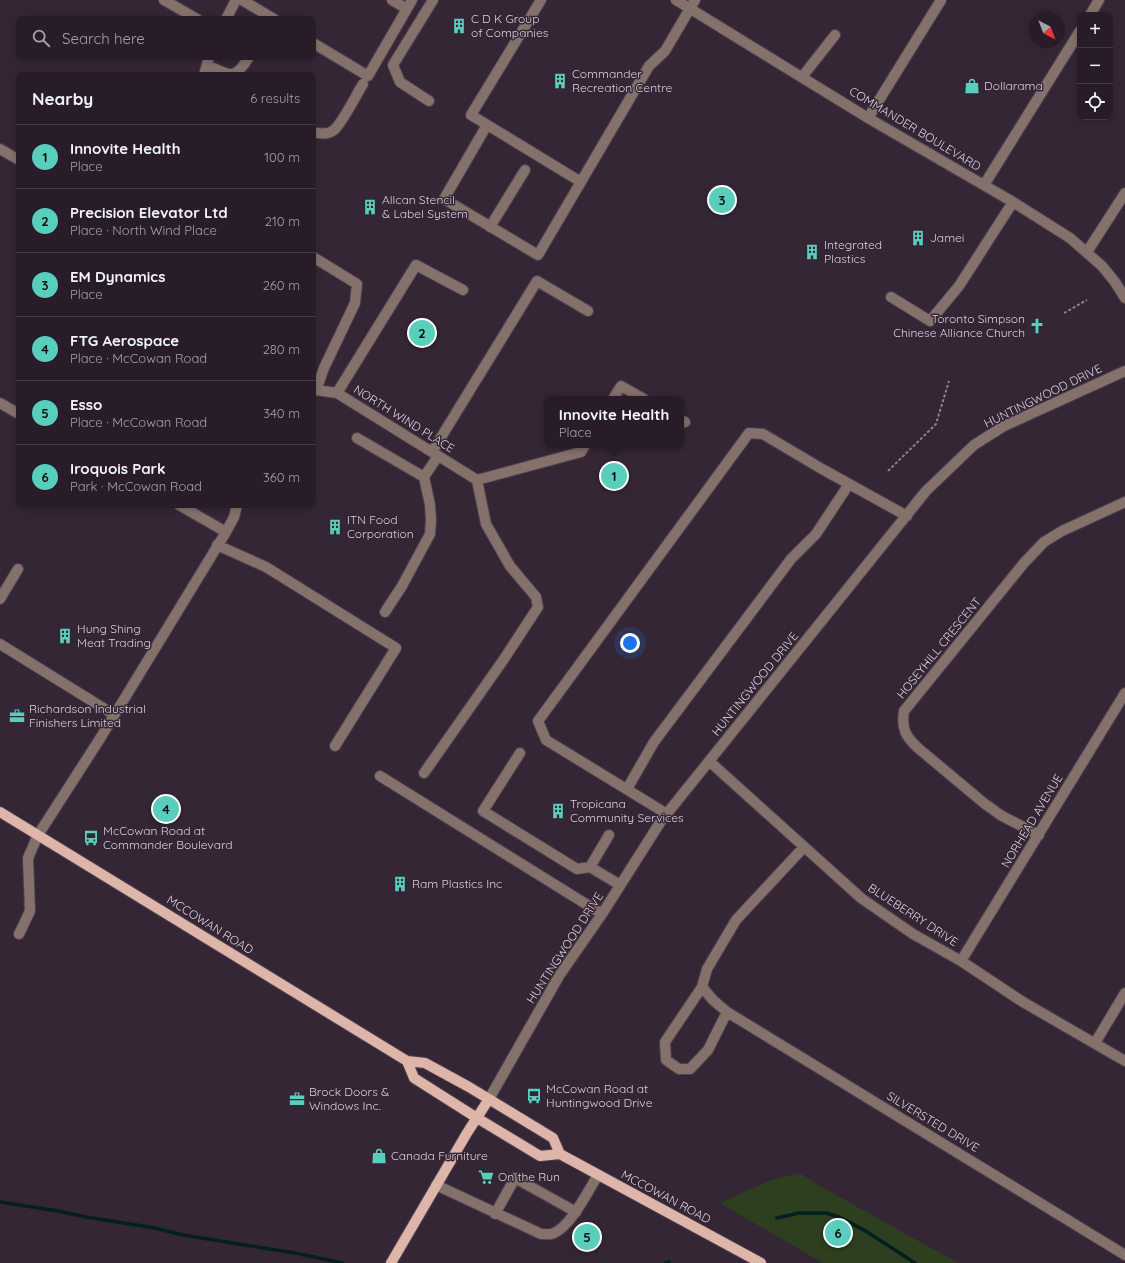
<!DOCTYPE html>
<html lang="en">
<head>
<meta charset="utf-8">
<style>
	body { margin:0; font-family:Quicksand,sans-serif; background:#302530; color:#f1f3f6 }
	.controls { position:absolute; right:12px; top:12px; display:grid; overflow:hidden; border-radius:8px; box-shadow:0 2px 6px #0003 }
	.controls button { width:36px; height:36px; display:grid; place-items:center; padding:0; border:0; border-bottom:1px solid #443a45; background:#281c28; color:#f1f3f6; font:20px sans-serif }
	.compass { position:absolute; left:1029px; top:12px; width:36px; height:36px; border-radius:50%; background:#281c28; box-shadow:0 2px 6px #0003; rotate:138deg }
	.you { position:absolute; left:630px; top:643px; width:14px; height:14px; margin:-10px; border:3px solid #fff; border-radius:50%; background:#1a73e8; box-shadow:0 0 0 6px #1a73e833 }
	.badge { display:grid; place-items:center; width:26px; height:26px; border-radius:50%; background:#5acebd; color:#111; font-size:13px; font-weight:700 }
	.pin { position:absolute; translate:-50% -50%; border:2px solid #fff; box-shadow:0 1px 4px #0006 }
	.popup { position:absolute; left:544px; top:396px; width:140px; height:52px; box-sizing:border-box; display:grid; place-content:center; border-radius:8px; background:#281c28; filter:drop-shadow(0 1px 3px #0005); font-size:13px; white-space:nowrap; color:#a5a1a8 }
	.popup b { font-size:15px; color:#f1f3f6 }
	.popup::after { content:''; position:absolute; left:50%; top:100%; margin-left:-8px; border:8px solid transparent; border-top-color:#281c28 }
	.list { margin:0; padding:0; list-style:none }
	h2 { display:flex; justify-content:space-between; align-items:center; height:52px; margin:0; padding:0 16px; font-size:17px }
	h2 small { font-size:13px; font-weight:400; color:#a5a1a8 }
	.list li { display:grid; grid-template-columns:26px 1fr auto; gap:12px; align-items:center; box-sizing:border-box; height:64px; padding:0 16px; border-top:1px solid #443a45 }
	.list b { display:block; font-size:15px; white-space:nowrap }
	.list p { margin:0; font-size:13px; white-space:nowrap; color:#a5a1a8 }
	.list em { font-size:13px; font-style:normal; color:#a5a1a8 }
	.icon { flex:none; width:22px; height:22px; fill:none; stroke:currentColor; stroke-width:2; stroke-linecap:round; stroke-linejoin:round }
	.map { position:relative; flex:none; width:1125px; height:1263px; overflow:hidden }
	.search { position:absolute; background:#281c28; box-shadow:0 2px 6px #0003; left:16px; top:16px; width:300px; height:44px; display:flex; align-items:center; gap:10px; box-sizing:border-box; padding:0 14px; border-radius:8px; color:#a5a1a8; font-size:15px }
	.panel { position:absolute; background:#281c28; box-shadow:0 2px 6px #0003; left:16px; top:72px; width:300px; height:436px; border-radius:8px }
	.map>svg:first-child { display:block }
	.green { fill:#2d3f1e }
	.lines { fill:none; stroke-linecap:round; stroke-linejoin:round }
	.stream { stroke:#021f22; stroke-width:3.5 }
	.minor-casing { stroke:#4f414f; stroke-width:12 }
	.major-casing { stroke:#4f414f; stroke-width:12 }
	.path { stroke:#8d818d; stroke-width:2; stroke-dasharray:3 2; stroke-linecap:butt }
	.minor { stroke:#85716b; stroke-width:10 }
	.major { stroke:#deb6a9; stroke-width:10 }
	.labels { text-anchor:middle; stroke-width:3; stroke-linejoin:round; paint-order:stroke }
	.poi-label { font-size:12px; fill:#dad0da; stroke:#352635; text-anchor:start }
	.street-label { font-size:12px; fill:#dad0da; stroke:#352635 }
</style>
</head>
<body>
<div class="map">
<svg width="1125" height="1263" viewBox="0 0 1125 1263">
	<rect width="100%" height="100%" fill="#352635"/>
	<path class="green" d="M799 1173 820 1186 958 1263H823L720 1203 769 1181Z"/>
	<g class="lines">
		<path class="stream" d="M0 1202 58 1211 86 1217 155 1228 183 1235 295 1253 342 1263
			M777 1218 799 1213H826L839 1217 864 1230 915 1263
			M666 1263 669 1262"/>
		<g class="minor-casing">
			<path id="minor" d="M164 0 197 19
				M242 0 274 19
				M392 0 407 9
				M541 0 471 115 581 182
				M676 0 868 118 1013 202 1070 238 1102 266 1115 282 1125 298
				M1090 15 1099 0
				M226 19 236 0
				M313 43 368 76 412 0
				M207 65C229 75 234 82 249 57
				M204 75 209 57
				M802 77 835 35
				M429 101 400 82 393 65 433 0
				M868 118 941 0
				M487 125 444 199 538 255 649 66 665 51 695 0
				M313 132C320 134 328 135 334 130 343 122 356 95 363 84
				M0 149 19 160
				M984 185 1080 31
				M490 227 525 170
				M1087 252 1125 193
				M313 257 357 284 355 303 324 368 316 390
				M891 297 930 321 959 286 1013 202
				M313 390H316L337 393 477 480
				M337 393 416 265 463 290
				M613 399 621 386 644 399
				M0 403 19 414
				M681 420 685 422
				M357 438 424 477
				M432 452 537 281 588 311
				M477 480 581 452 585 445
				M179 505 226 532
				M217 545 266 567 396 648 335 746
				M0 599 18 569
				M385 612 402 586 430 534 431 520 430 505 424 477 438 456
				M0 644 113 714
				M520 753 483 811 577 869 590 867
				M709 761 861 898 913 934 961 961 1023 1002 1125 1061
				M424 773 504 659 538 607 536 597 510 566 486 524 477 480
				M380 776 602 914
				M627 789 654 742 791 559 816 534 849 484
				M667 814 546 740 538 721 749 433 763 434 822 469 907 516
				M609 835 590 867 620 885
				M1039 835 1002 816 985 804 918 748C906 737 901 729 904 711L1024 563 1044 542 1062 531 1125 502
				M804 847 736 920 707 969 702 987 713 1000 727 1012 1125 1255
				M19 934 30 911 28 858 38 835 101 737 226 532 234 517 237 505
				M961 961 1125 693
				M702 987 665 1042 666 1060 679 1069H690L708 1050 727 1012
				M1095 1043 1125 993
				M489 1099 559 976 602 914 661 821 926 491 974 445 1004 426 1125 371
				M436 1185 541 1234C545 1234 551 1235 554 1233 571 1226 588 1191 598 1175
				M495 1214 515 1178 576 1212"/>
		</g>
		<g class="major-casing">
			<path id="major" d="M0 812 407 1061 425 1063 469 1087 553 1138 560 1154
				M407 1061 414 1078 477 1118 540 1156 560 1154 761 1263
				M391 1263 467 1133 489 1099"/>
		</g>
		<path class="path" d="M1064 313 1087 300
			M888 471 936 424 949 381"/>
		<use href="#minor" class="minor"/>
		<use href="#major" class="major"/>
	</g>
	<defs>
		<g id="building-bare" transform="scale(1.2)"><path d="M-4-6H4V6H1V3H-1V6H-4ZM-2.5-4.3h1.7v1.8h-1.7ZM.8-4.3h1.7v1.8H.8ZM-2.5-1h1.7V.8h-1.7ZM.8-1h1.7V.8H.8Z" fill="#5acebd" stroke="#352635" stroke-width="2.5" paint-order="stroke"/></g>
		<g id="shop-bare" transform="scale(1.2)"><path d="M-5-2.5h2.3a2.7 3.5 0 0 1 5.4 0H5L5.5 6h-11ZM-1.5-2.5h3a1.5 2.3 0 0 0-3 0Z" fill="#5acebd" stroke="#352635" stroke-width="2.5" paint-order="stroke"/></g>
		<g id="church-bare" transform="scale(1.2)"><path d="M-1.2-6h2.4v3.5h3.3v2.4h-3.3V6h-2.4V-.1h-3.3v-2.4h3.3Z" fill="#5acebd" stroke="#352635" stroke-width="2.5" paint-order="stroke"/></g>
		<g id="office-bare" transform="scale(1.2)"><path d="M-6-3h4V-5.5h4V-3h4V5H-6ZM-1-4.5V-3h2v-1.5ZM-6 0V1H6V0Z" fill="#5acebd" stroke="#352635" stroke-width="2.5" paint-order="stroke"/></g>
		<g id="bus-bare" transform="scale(1.2)"><path d="M-5-6H5V4H4V6H2V4H-2V6H-4V4H-5ZM-3.5-4V0h7V-4ZM-3.5 1.2v1.5H-2V1.2ZM2 1.2v1.5H3.5V1.2Z" fill="#5acebd" stroke="#352635" stroke-width="2.5" paint-order="stroke"/></g>
		<g id="supermarket-bare" transform="scale(1.2)"><path d="M-6-5.5h2.5l.6 2H6L4.5 2H-2.5L-4.4-4H-6ZM-1.5 3.2a1.3 1.3 0 1 0 .1 0ZM3 3.2a1.3 1.3 0 1 0 .1 0Z" fill="#5acebd" stroke="#352635" stroke-width="2.5" paint-order="stroke"/></g>
	</defs>
	<g fill-rule="evenodd">
		<use href="#building-bare" x="459" y="26"/>
		<use href="#building-bare" x="560" y="81"/>
		<use href="#shop-bare" x="972" y="86"/>
		<use href="#building-bare" x="370" y="207"/>
		<use href="#building-bare" x="918" y="238"/>
		<use href="#building-bare" x="812" y="252"/>
		<use href="#church-bare" x="1037" y="326"/>
		<use href="#building-bare" x="335" y="527"/>
		<use href="#building-bare" x="65" y="636"/>
		<use href="#office-bare" x="17" y="716"/>
		<use href="#building-bare" x="558" y="811"/>
		<use href="#bus-bare" x="91" y="838"/>
		<use href="#building-bare" x="400" y="884"/>
		<use href="#bus-bare" x="534" y="1096"/>
		<use href="#office-bare" x="297" y="1099"/>
		<use href="#shop-bare" x="379" y="1156"/>
		<use href="#supermarket-bare" x="486" y="1177"/>
	</g>
	<g class="labels">
		<g class="poi-label">
			<text x="471" y="23">C D K Group<tspan x="471" dy="14">of Companies</tspan></text>
			<text x="572" y="78">Commander<tspan x="572" dy="14">Recreation Centre</tspan></text>
			<text x="984" y="90">Dollarama</text>
			<text x="382" y="204">Allcan Stencil<tspan x="382" dy="14">&amp; Label System</tspan></text>
			<text x="930" y="242">Jamei</text>
			<text x="824" y="249">Integrated<tspan x="824" dy="14">Plastics</tspan></text>
			<text x="1025" y="323" text-anchor="end">Toronto Simpson<tspan x="1025" dy="14">Chinese Alliance Church</tspan></text>
			<text x="347" y="524">ITN Food<tspan x="347" dy="14">Corporation</tspan></text>
			<text x="77" y="633">Hung Shing<tspan x="77" dy="14">Meat Trading</tspan></text>
			<text x="29" y="713">Richardson Industrial<tspan x="29" dy="14">Finishers Limited</tspan></text>
			<text x="570" y="808">Tropicana<tspan x="570" dy="14">Community Services</tspan></text>
			<text x="103" y="835">McCowan Road at<tspan x="103" dy="14">Commander Boulevard</tspan></text>
			<text x="412" y="888">Ram Plastics Inc</text>
			<text x="546" y="1093">McCowan Road at<tspan x="546" dy="14">Huntingwood Drive</tspan></text>
			<text x="309" y="1096">Brock Doors &amp;<tspan x="309" dy="14">Windows Inc.</tspan></text>
			<text x="391" y="1160">Canada Furniture</text>
			<text x="498" y="1181">On the Run</text>
		</g>
		<g class="street-label">
			<text transform="translate(915 129) rotate(31)" y="4">COMMANDER BOULEVARD</text>
			<text transform="translate(1043 396) rotate(-26)" y="4">HUNTINGWOOD DRIVE</text>
			<text transform="translate(404 419) rotate(32)" y="4">NORTH WIND PLACE</text>
			<text transform="translate(939 648) rotate(-51)" y="4">HOSEYHILL CRESCENT</text>
			<text transform="translate(755 684) rotate(-51)" y="4">HUNTINGWOOD DRIVE</text>
			<text transform="translate(1032 821) rotate(-59)" y="4">NORHEAD AVENUE</text>
			<text transform="translate(913 915) rotate(33)" y="4">BLUEBERRY DRIVE</text>
			<text transform="translate(210 925) rotate(32)" y="4">MCCOWAN ROAD</text>
			<text transform="translate(565 948) rotate(-57)" y="4">HUNTINGWOOD DRIVE</text>
			<text transform="translate(933 1122) rotate(31)" y="4">SILVERSTED DRIVE</text>
			<text transform="translate(666 1197) rotate(28)" y="4">MCCOWAN ROAD</text>
		</g>
	</g>
</svg>
<div class="controls">
<button>+</button>
<button>−</button>
<button><svg class="icon" aria-label="locate" viewBox="0 0 24 24"><circle cx="12" cy="12" r="6"/><path d="M12 2v4M12 18v4M2 12h4M18 12h4"/></svg></button>
</div>
<svg class="compass" viewBox="-18 -18 36 36"><path d="M0-13l5 13h-10z" fill="#e53935"/><path d="M0 13l5-13h-10z" fill="#a5a1a8"/></svg>
<div class="you"></div>
<div class="pin badge" style="left:614px;top:476px">1</div>
<div class="popup"><b>Innovite Health</b>Place</div>
<div class="pin badge" style="left:422px;top:333px">2</div>
<div class="pin badge" style="left:722px;top:200px">3</div>
<div class="pin badge" style="left:166px;top:809px">4</div>
<div class="pin badge" style="left:587px;top:1237px">5</div>
<div class="pin badge" style="left:838px;top:1233px">6</div>
<div class="search"><svg class="icon" aria-label="search" viewBox="0 0 24 24"><circle cx="10" cy="10" r="6"/><path d="M15 15l6 6"/></svg>Search here</div>
<section class="panel">
<h2>Nearby<small>6 results</small></h2>
<ul class="list">
<li><span class="badge">1</span><div><b>Innovite Health</b><p>Place</p></div><em>100 m</em></li>
<li><span class="badge">2</span><div><b>Precision Elevator Ltd</b><p>Place · North Wind Place</p></div><em>210 m</em></li>
<li><span class="badge">3</span><div><b>EM Dynamics</b><p>Place</p></div><em>260 m</em></li>
<li><span class="badge">4</span><div><b>FTG Aerospace</b><p>Place · McCowan Road</p></div><em>280 m</em></li>
<li><span class="badge">5</span><div><b>Esso</b><p>Place · McCowan Road</p></div><em>340 m</em></li>
<li><span class="badge">6</span><div><b>Iroquois Park</b><p>Park · McCowan Road</p></div><em>360 m</em></li>
</ul>
</section>
</div>
</body>
</html>
